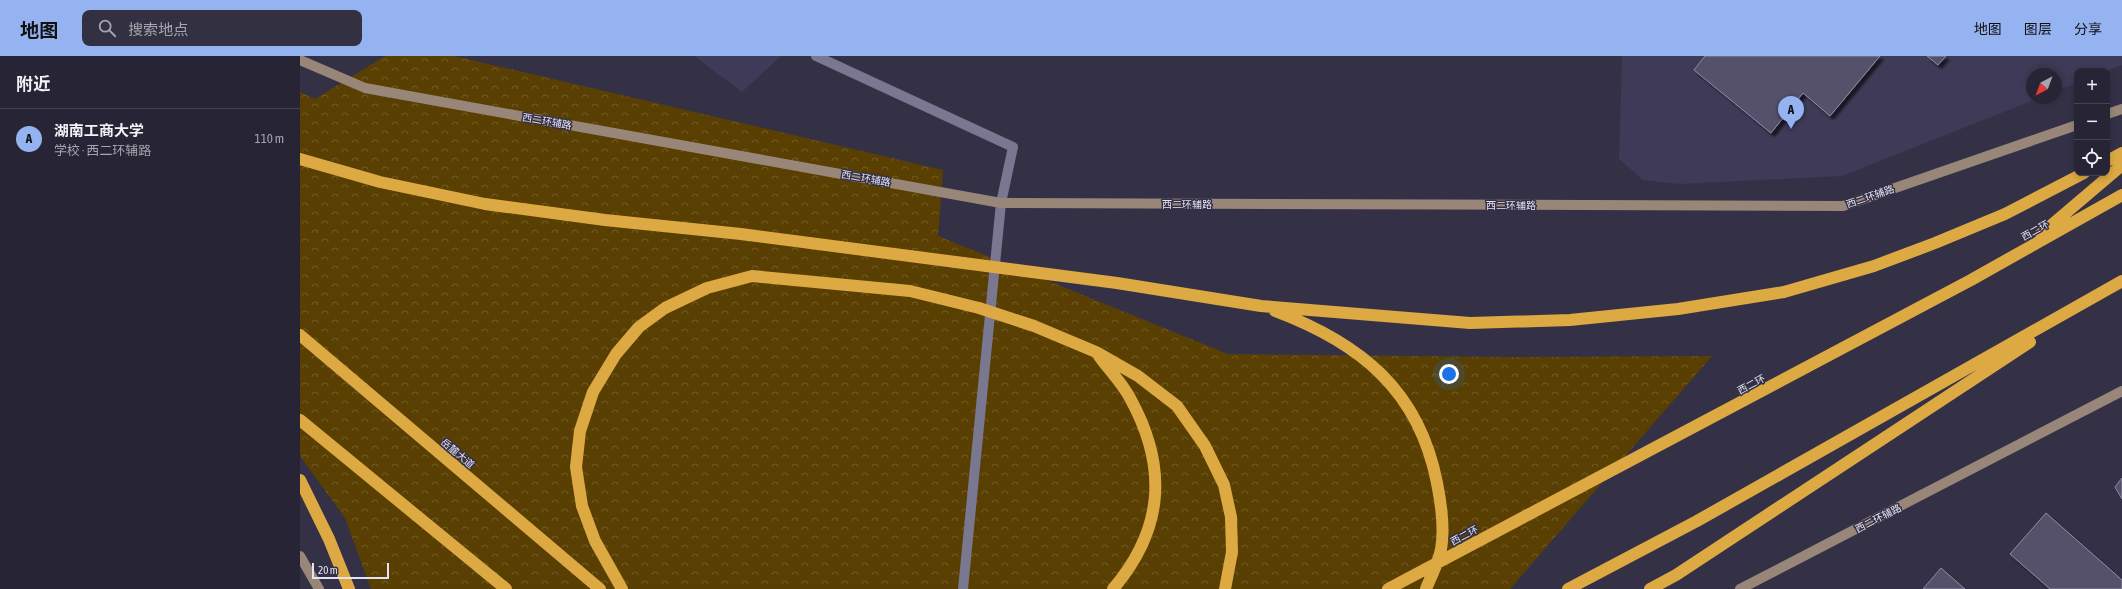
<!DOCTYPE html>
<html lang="zh">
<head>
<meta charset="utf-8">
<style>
	body { margin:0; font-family:"Asap Condensed","Noto Sans SC",sans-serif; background:#333141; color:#f1f3f6 }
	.controls { position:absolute; right:12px; top:12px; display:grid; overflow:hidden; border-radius:8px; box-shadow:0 2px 6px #0003 }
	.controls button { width:36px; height:36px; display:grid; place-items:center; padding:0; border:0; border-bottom:1px solid #434250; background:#272535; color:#f1f3f6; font:20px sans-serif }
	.compass { position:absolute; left:1726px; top:12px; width:36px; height:36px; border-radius:50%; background:#272535; box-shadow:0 2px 6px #0003; rotate:221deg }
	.scale { position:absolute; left:12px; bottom:10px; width:77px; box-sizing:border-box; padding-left:4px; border:2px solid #e4e3f2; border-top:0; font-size:11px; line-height:14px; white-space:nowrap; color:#e4e3f2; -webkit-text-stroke:3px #343147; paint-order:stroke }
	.you { position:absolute; left:1149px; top:318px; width:14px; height:14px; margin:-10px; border:3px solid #fff; border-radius:50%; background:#1a73e8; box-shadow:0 0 0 6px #1a73e833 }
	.badge { display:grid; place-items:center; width:26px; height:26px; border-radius:50%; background:#95b2f1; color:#111; font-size:13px; font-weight:700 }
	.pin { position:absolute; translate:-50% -33px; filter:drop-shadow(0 1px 2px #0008) }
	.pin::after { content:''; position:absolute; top:21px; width:14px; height:12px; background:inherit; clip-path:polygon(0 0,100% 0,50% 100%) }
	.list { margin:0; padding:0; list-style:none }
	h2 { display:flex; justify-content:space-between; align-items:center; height:52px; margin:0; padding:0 16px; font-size:17px }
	h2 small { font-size:13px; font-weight:400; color:#a4a5ad }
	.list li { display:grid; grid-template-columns:26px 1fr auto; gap:12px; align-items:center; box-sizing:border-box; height:60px; padding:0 16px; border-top:1px solid #434250 }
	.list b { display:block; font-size:15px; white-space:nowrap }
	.list p { margin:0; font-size:13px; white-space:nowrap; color:#a4a5ad }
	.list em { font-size:13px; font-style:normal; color:#a4a5ad }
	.icon { flex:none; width:22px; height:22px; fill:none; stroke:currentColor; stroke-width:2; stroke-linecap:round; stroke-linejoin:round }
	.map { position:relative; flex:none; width:1822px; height:533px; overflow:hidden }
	header { display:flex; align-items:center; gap:24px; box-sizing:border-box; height:56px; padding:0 20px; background:#95b2f1; color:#111 }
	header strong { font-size:19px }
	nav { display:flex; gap:22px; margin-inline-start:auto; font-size:14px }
	.search { width:280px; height:36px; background:#333141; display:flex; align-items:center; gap:10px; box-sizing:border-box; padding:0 14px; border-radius:8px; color:#a4a5ad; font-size:15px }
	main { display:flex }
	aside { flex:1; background:#272535 }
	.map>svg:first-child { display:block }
	.built { fill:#3e3a57 }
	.forest { fill:url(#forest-crowns) }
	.building { fill:#54516a; stroke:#8e8ba6; filter:url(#shadow) }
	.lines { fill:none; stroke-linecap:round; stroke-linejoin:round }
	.street { stroke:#7a7791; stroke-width:10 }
	.secondary { stroke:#988679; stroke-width:10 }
	.highway { stroke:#dda942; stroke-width:12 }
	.labels { text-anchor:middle; stroke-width:3; stroke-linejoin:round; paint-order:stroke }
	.street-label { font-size:10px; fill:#e4e3f2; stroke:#343147 }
</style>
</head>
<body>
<header>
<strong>地图</strong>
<div class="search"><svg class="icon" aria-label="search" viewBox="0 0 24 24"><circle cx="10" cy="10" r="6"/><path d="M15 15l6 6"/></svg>搜索地点</div>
<nav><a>地图</a><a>图层</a><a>分享</a></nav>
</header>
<main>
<aside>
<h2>附近<small></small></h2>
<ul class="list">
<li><span class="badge">A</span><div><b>湖南工商大学</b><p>学校 · 西二环辅路</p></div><em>110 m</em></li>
</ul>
</aside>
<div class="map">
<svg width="1822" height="533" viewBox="0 0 1822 533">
	<defs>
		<pattern id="forest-crowns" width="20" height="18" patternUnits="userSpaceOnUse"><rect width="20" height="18" fill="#5a3f02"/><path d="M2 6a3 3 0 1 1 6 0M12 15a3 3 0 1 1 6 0" fill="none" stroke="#725b27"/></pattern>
		<filter id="shadow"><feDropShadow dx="3.5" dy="3.5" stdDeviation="1" flood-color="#0009"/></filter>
	</defs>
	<rect width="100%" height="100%" fill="#343147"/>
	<path class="built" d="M394 0H481L442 36Z
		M1322 0H1822V9L1807 15H1777V27L1756 35V18H1732V42H1739L1542 120 1380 128 1343 124 1319 103Z"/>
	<path class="forest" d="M85 0H154L643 114 638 180 928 298 1206 301 1412 300 1210 533H71L45 462 0 400V36L15 43Z"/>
	<path class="building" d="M1405 0H1580L1530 60 1503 37 1471 77 1394 14Z
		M1627 0H1646L1638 9Z
		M1822 422V443L1815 431Z
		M1746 457 1822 524V533H1750L1710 498Z
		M1641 512 1665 533H1623Z"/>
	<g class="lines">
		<path class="street" d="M516 0 713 91 701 147 663 533"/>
		<path class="secondary" d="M0 4 65 32 701 147 1543 150 1777 69
			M1807 58 1822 53
			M0 500 19 533
			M1440 533 1822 335"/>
		<path class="highway" d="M0 103 80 126 185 148 305 164 441 178 817 227 961 250 1170 267 1270 264 1378 253 1484 236 1574 210 1635 187 1705 158 1784 117
			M1807 105 1822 97
			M1741 178 1822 109
			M975 255C1060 287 1119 334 1137 427 1141 447 1145 472 1141 493 1139 506 1131 520 1126 533
			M0 279 300 533
			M799 300C809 314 822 327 830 342 868 411 864 473 813 533
			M0 364 206 533
			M0 424 29 483 49 533
			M322 533 295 485 282 450 276 411 280 375 293 336 316 298 339 271 365 252 407 232 452 220 610 235 679 252 734 270 796 296 838 320 877 350 905 390 924 429 931 461 932 496 925 533
			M1088 533 1671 224 1822 139
			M1268 533 1397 465 1822 225
			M1350 533 1376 519 1730 286"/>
	</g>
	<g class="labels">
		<g class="street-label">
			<text transform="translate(247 65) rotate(10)" y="4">西二环辅路</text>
			<text transform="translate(566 122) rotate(10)" y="4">西二环辅路</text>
			<text transform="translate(1570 140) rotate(-19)" y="4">西二环辅路</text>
			<text x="887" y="152">西二环辅路</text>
			<text x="1211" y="153">西二环辅路</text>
			<text transform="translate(1735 174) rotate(-29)" y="4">西二环</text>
			<text transform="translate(1451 328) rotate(-28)" y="4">西二环</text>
			<text transform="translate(158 397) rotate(40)" y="4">岳麓大道</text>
			<text transform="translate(1578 462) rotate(-27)" y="4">西二环辅路</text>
			<text transform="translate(1164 479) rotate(-28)" y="4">西二环</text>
		</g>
	</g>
</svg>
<div class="controls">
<button>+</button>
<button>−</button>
<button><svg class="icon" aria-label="locate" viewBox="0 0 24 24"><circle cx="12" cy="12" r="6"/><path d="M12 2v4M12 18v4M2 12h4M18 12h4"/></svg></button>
</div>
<svg class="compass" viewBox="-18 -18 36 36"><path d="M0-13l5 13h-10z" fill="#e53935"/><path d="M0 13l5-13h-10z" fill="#a4a5ad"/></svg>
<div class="scale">20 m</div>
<div class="you"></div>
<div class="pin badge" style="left:1491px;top:73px">A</div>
</div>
</main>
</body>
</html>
